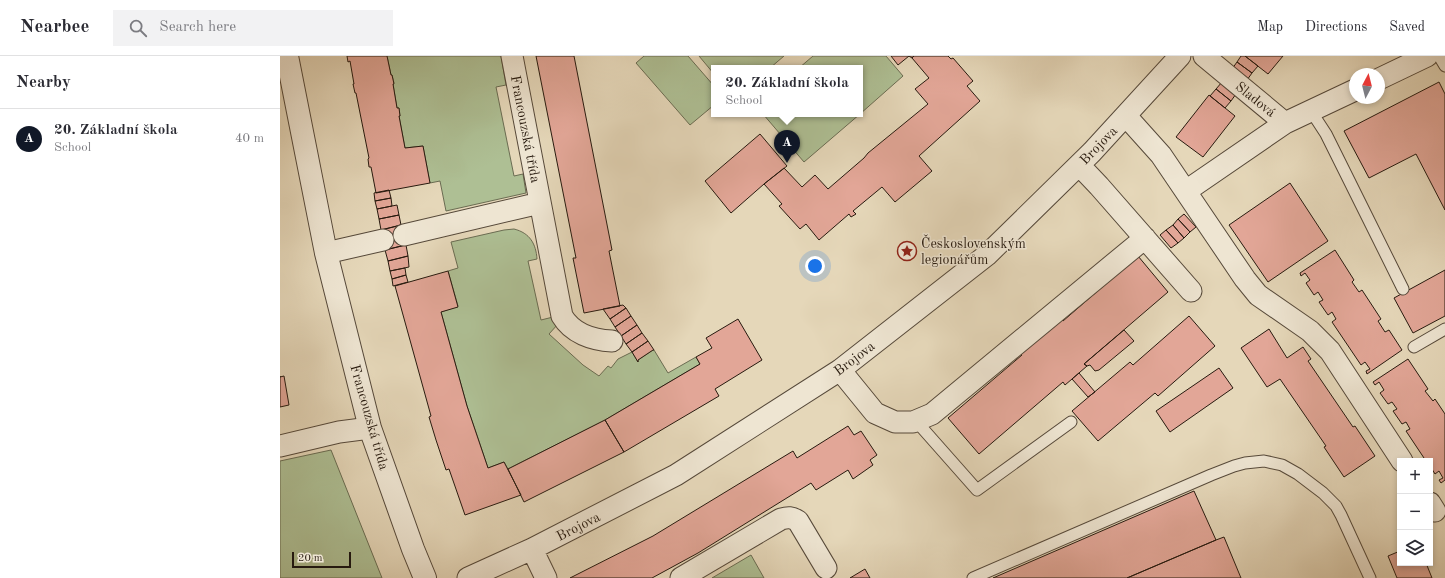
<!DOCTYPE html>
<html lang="en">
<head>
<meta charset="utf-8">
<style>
	body { margin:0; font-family:"Old Standard TT",serif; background:#f2f2f3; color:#2b2b33 }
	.controls { position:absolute; right:12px; bottom:12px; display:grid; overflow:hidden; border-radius:0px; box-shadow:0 2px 6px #0003 }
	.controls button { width:36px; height:36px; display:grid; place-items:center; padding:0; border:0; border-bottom:1px solid #e1e1e2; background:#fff; color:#2b2b33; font:20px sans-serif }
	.compass { position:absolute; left:1069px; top:12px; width:36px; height:36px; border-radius:50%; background:#fff; box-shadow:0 2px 6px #0003; rotate:7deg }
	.scale { position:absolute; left:12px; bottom:10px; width:59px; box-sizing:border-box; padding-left:4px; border:2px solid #271a0f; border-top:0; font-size:11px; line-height:14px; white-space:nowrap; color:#271a0f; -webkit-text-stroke:3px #eee5d2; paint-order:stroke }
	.you { position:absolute; left:535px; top:210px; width:14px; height:14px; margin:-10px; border:3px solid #fff; border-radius:50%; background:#1a73e8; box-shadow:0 0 0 6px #1a73e833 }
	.badge { display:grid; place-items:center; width:26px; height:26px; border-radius:50%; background:#111827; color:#fff; font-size:13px; font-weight:700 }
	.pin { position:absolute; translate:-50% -33px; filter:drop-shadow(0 1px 2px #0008) }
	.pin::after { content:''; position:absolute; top:21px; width:14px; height:12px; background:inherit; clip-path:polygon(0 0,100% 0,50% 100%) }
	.popup { position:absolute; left:431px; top:9px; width:152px; height:52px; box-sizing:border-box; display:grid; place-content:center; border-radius:0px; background:#fff; filter:drop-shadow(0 1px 3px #0005); font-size:13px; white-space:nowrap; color:#7c7c81 }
	.popup b { font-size:15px; color:#2b2b33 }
	.popup::after { content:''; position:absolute; left:50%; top:100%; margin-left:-8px; border:8px solid transparent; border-top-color:#fff }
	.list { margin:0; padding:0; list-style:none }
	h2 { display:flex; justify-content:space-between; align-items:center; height:52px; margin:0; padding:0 16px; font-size:17px }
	h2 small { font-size:13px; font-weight:400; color:#7c7c81 }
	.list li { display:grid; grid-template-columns:26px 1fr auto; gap:12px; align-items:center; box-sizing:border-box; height:60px; padding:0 16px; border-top:1px solid #e1e1e2 }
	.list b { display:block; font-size:15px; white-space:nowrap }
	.list p { margin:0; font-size:13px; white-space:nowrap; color:#7c7c81 }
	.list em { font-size:13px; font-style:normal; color:#7c7c81 }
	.icon { flex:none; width:22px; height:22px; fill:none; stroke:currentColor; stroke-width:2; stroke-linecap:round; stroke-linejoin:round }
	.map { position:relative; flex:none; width:1165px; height:522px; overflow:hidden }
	header { display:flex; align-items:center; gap:24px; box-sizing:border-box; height:56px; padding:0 20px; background:#fff; border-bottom:1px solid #e1e1e2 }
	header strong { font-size:19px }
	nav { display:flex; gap:22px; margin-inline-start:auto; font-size:14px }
	.search { width:280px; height:36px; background:#f2f2f3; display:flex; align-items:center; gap:10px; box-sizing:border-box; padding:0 14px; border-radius:0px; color:#7c7c81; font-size:15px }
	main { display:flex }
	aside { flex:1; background:#fff }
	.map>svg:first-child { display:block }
	.green { fill:#aebf94; stroke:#6a6c52 }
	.building { fill:#e2a697; stroke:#271a0f }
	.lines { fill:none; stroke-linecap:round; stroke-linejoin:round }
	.service-casing { stroke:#56493a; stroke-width:13 }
	.minor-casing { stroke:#56493a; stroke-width:23 }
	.tertiary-casing { stroke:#56493a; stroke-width:24 }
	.service { stroke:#eee5d2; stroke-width:11 }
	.minor { stroke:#eee5d2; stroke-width:21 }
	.tertiary { stroke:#eee5d2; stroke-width:22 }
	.labels { text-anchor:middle; stroke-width:3; stroke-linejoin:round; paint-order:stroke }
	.street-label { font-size:14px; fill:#271a0f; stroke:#eee5d2 }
	.poi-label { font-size:14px; fill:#271a0f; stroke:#eee5d2; text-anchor:start }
</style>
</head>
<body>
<header>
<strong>Nearbee</strong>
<div class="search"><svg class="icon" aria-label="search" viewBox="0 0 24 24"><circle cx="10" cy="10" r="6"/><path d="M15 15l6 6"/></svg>Search here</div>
<nav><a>Map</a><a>Directions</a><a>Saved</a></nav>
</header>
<main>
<aside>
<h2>Nearby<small></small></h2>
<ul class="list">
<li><span class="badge">A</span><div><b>20. Základní škola</b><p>School</p></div><em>40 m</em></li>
</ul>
</aside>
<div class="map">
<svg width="1165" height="522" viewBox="0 0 1165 522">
	<rect width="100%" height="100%" fill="#e5d7b9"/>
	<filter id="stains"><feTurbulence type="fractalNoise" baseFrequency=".005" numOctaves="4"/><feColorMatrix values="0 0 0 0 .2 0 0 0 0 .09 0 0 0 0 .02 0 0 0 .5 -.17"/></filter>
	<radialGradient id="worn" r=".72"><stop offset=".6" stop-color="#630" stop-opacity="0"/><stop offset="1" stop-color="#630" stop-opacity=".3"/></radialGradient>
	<path class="green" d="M107 0H221L226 29 216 31 234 120 243 118 246 137 166 155 160 125 150 127 143 90 125 92 119 60H120L119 52H117L113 28 114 27 112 19H111Z
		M364 0H408L434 30V49L410 69 356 7Z
		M419 0H504L490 12H434V18Z
		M533 0H606L623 20 580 58V12H519Z
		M483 58H580L524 106Z
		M234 173C250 177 256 188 257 203L248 205 261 264 277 260 278 268 269 278 303 309 319 320 328 310 331 312 338 303 352 296 358 306V304L373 294H374L388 317 416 301 420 308 325 364 228 413 224 406 208 412 187 350 161 256 178 250 168 215 178 212 171 186 224 174Z
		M51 394 102 522H0V405Z
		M471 499 484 522H432Z"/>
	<path class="building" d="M67 0H107L111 19H112L114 28H113L117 52H119L120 60H119L125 92 143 90 150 127 96 137 91 111H89L88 103 89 102 76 37H75L73 28H74L70 5 68 6Z
		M256 0H294L332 194 329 195 340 250 304 257 293 202H296Z
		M611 0H634L632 2 629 0 618 9Z
		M634 0H668L671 3 673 2 693 25 687 30 700 45 639 100 652 115 615 146 602 131 573 155 576 158 571 161 569 158 539 184 526 168 520 173 499 150 502 148 484 128 504 112 522 131 535 119 548 133 584 102 588 97 648 48 635 33 649 22 632 2Z
		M961 0H965L978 10 972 17 957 6Z
		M965 0H1003L988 18Z
		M957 6 972 17 967 24 952 13Z
		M942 26 956 38 951 45 936 33Z
		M1159 26 1165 38V154L1136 98 1089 122 1064 75Z
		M936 33 951 45 945 52 930 40Z
		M929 39 955 60 923 101 896 81Z
		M480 78 507 110 484 128 451 157 425 125Z
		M1010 127 1048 185 988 226 949 169Z
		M109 134 111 142 95 145 94 137Z
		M111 142 112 150 97 153 95 145Z
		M117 149 119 159 99 163 97 153Z
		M904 158 916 171 910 176 898 163Z
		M119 159 121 169 101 174 99 163Z
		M898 163 910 176 904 182 893 169Z
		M121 169 126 189 105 194 101 174Z
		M893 169 904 182 898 187 886 174Z
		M886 174 898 187 891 192 880 179Z
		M125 189H126L128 200 108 205 105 194Z
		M1055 194 1074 224 1072 226 1079 236 1082 234 1101 263 1098 265 1105 276 1109 274 1122 294 1087 318 1086 315 1090 313 1085 306 1081 309 1052 266 1056 263 1052 256 1048 259 1039 246 1043 244 1038 236 1034 239 1026 227 1030 224 1025 217 1021 220 1020 217Z
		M128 200 129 211 110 215 108 205Z
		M858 200 888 236 804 308 807 310 792 323 785 329 783 326 699 398 668 362 742 299 739 296 780 261 783 265Z
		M125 212 126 219 112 223 110 215Z
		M1165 214V260L1133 277 1114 242Z
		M168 215 178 251 161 256 187 350 208 412 224 406 241 439 185 459 169 413 166 414 156 384 149 361 151 360 115 230Z
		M126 219 128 226 113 230 112 223Z
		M343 249 346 252 330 263 323 253Z
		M346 252 351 260 335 271 330 263Z
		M351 260 357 269 341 280 335 271Z
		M909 260 935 290 878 340 875 337 818 385 792 355 850 306 853 309Z
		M458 263 482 304 435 333 439 340 344 396 325 364 420 308 416 301 432 292 426 282Z
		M357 269 362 277 346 288 341 280Z
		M989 273 1007 302 1023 291 1031 303 1028 305 1073 371 1075 370 1095 400 1064 421 1044 391 1046 390 1000 323 987 331 961 292Z
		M844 274 854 285 819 314 815 315 810 309 807 310 804 308Z
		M362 277 368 285 352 296 346 288Z
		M368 285 374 294H373L358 304V306L352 296Z
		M1128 303 1148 333 1145 335 1153 345 1155 343 1165 358V424L1161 427 1159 424 1163 422 1159 415 1155 418 1150 410V405H1146L1126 375 1130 373 1126 366 1122 368 1113 355 1117 353 1112 346 1108 348 1100 337 1104 334 1099 326 1095 329 1093 326Z
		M939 312 953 332 890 376 876 355Z
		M799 317 815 336 808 341 792 323Z
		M0 320V321L4 320 9 349 0 351Z
		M325 364 344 396 244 446 228 413Z
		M568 370 574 379 581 375 597 399 590 404 593 409 573 423 568 414 536 434 531 427 418 497 372 522H290L373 480 513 395 517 402Z
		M914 435 936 484 847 522H713Z
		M944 481 961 522H847L936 484Z
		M1120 495V507H1146L1152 522H1117L1108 500Z
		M585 513 590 522H570Z"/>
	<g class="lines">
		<g class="service-casing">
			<path id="service" d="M1159 0 1165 10
				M1031 55 1046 78 1123 233
				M1134 291 1165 273
				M636 365 697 434 791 366
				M693 522 931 419 954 410 965 407 984 405 1002 409 1018 418 1043 437 1056 450 1061 459 1090 522"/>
		</g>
		<g class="minor-casing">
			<path id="minor" d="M232 0 282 260C292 277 312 284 332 285
				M924 0 1005 67 1075 34
				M1099 23 1147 0
				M846 60 881 99 965 223 978 239 1030 275 1050 295 1122 405
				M799 109 819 130 911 235
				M906 135 1005 67
				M124 179 260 147
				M46 197 103 184
				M560 314 595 357 615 366H633L652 358 865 182
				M0 390 59 376 90 372
				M1150 447 1155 455
				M252 493 266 522
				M188 522 252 493 396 419 560 314 707 199 812 96 900 0
				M401 522 501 463C508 461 512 461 518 465L546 512"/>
		</g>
		<g class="tertiary-casing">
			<path id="tertiary" d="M7 0 46 197 90 372 133 493 145 522"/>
		</g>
		<use href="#service" class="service"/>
		<use href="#minor" class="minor"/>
		<use href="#tertiary" class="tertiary"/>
	</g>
	<defs>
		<g id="sight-ring" transform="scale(1)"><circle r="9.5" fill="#eee5d2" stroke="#8f2418" stroke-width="1.5"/><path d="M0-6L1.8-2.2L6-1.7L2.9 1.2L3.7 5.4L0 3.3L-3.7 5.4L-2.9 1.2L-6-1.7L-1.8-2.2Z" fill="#8f2418"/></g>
	</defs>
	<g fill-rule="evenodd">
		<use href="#sight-ring" x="627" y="195"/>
	</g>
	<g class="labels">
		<g class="street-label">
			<text transform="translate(976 43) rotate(39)" y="5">Sladová</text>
			<text transform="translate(246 73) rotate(79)" y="5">Francouzská třída</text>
			<text transform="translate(818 89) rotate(-46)" y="5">Brojova</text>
			<text transform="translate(574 302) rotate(-37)" y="5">Brojova</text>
			<text transform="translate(90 361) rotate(74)" y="5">Francouzská třída</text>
			<text transform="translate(298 470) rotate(-27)" y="5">Brojova</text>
		</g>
		<g class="poi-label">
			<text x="641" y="192">Československým<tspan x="641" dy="16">legionářům</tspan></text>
		</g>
	</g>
	<rect width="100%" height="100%" filter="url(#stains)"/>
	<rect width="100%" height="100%" fill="url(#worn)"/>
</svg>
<div class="controls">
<button>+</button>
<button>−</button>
<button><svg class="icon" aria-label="layers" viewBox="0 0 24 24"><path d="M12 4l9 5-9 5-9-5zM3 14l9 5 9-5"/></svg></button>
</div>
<svg class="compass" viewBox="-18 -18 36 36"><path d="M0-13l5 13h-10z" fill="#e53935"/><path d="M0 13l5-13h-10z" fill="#7c7c81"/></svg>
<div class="scale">20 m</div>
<div class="you"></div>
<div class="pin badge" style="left:507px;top:107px">A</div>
<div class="popup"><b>20. Základní škola</b>School</div>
</div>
</main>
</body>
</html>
